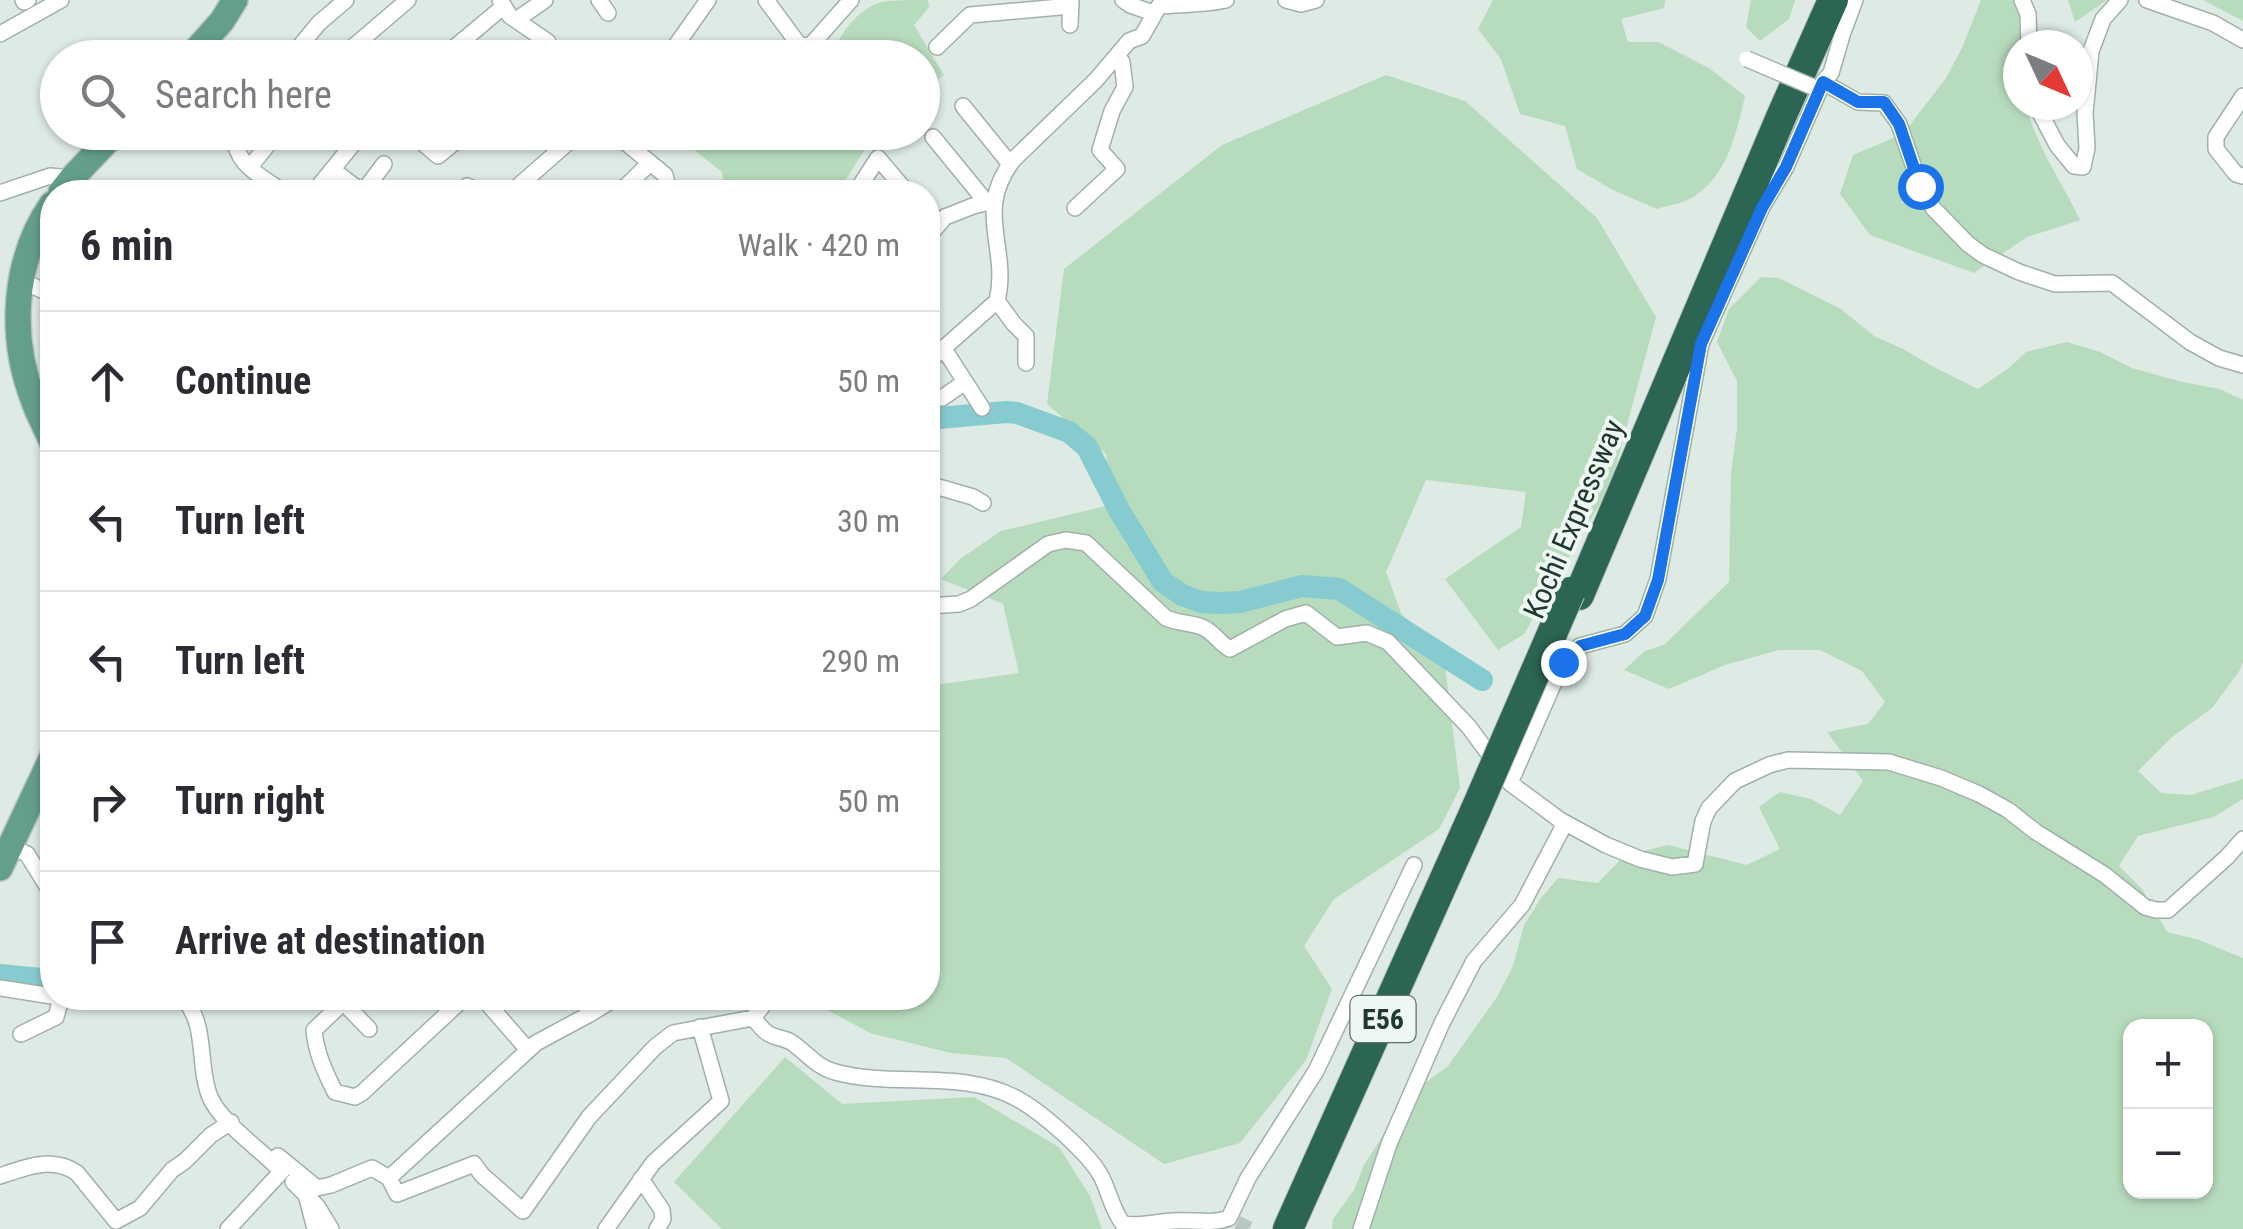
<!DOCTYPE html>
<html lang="en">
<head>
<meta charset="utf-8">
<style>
	body { margin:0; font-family:"Roboto Condensed",sans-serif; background:#f7f7f7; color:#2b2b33 }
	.controls { position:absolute; right:30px; bottom:30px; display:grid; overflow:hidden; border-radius:20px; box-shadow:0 2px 8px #0004 }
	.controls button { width:90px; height:90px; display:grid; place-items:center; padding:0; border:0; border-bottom:2px solid #e1e1e2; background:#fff; color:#2b2b33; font:50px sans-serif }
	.compass { position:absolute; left:2003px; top:30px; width:90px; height:90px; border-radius:50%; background:#fff; box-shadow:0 2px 8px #0004; rotate:134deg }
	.stop { position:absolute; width:30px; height:30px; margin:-22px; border:8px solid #1a73e8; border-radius:50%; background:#fff }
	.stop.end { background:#1a73e8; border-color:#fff; box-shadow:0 2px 10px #0008 }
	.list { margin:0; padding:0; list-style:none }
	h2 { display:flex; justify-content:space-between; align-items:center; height:130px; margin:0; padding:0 40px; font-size:42px }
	h2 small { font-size:32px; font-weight:400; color:#7c7c81 }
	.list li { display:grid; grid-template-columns:65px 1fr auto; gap:30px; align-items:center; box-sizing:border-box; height:140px; padding:0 40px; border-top:2px solid #e1e1e2 }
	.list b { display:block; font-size:38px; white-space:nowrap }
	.list em { font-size:32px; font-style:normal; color:#7c7c81 }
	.icon { flex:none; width:55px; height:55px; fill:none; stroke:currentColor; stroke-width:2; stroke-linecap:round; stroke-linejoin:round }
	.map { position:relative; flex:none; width:2243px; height:1229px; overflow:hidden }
	.search { position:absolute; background:#fff; box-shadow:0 2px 8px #0004; left:40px; top:40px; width:900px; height:110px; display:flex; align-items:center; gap:25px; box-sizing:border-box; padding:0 35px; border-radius:55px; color:#7c7c81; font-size:38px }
	.panel { position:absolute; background:#fff; box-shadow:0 2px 8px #0004; left:40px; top:180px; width:900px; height:830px; border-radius:40px }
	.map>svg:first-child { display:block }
	.green { fill:#b7dbbd; fill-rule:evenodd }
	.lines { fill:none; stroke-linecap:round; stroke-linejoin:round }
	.river { stroke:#86cbcf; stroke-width:22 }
	.street-tunnel { stroke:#b8c7c0; stroke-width:15; stroke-dasharray:15 8; stroke-linecap:butt }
	.street-casing { stroke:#a1b1aa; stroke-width:18 }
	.primary-casing { stroke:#bcc4c1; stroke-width:28 }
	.highway-casing { stroke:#bcc4c1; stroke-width:32 }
	.street { stroke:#fff; stroke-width:15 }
	.primary { stroke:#639f8a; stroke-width:25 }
	.highway { stroke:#2c6554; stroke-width:30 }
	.street-bridge-casing { stroke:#a1b1aa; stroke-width:18; stroke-linecap:butt }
	.highway-bridge-casing { stroke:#bcc4c1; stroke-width:32; stroke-linecap:butt }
	.street-bridge { stroke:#fff; stroke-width:15 }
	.highway-bridge { stroke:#2c6554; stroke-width:30 }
	.route { stroke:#1a73e8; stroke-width:12 }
	.labels { text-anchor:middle; stroke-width:8; stroke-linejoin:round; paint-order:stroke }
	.shield { fill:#eff7f2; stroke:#5e726a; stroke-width:2.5 }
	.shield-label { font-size:28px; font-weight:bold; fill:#203930 }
	.street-label { font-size:30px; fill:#203930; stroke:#eff7f2 }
</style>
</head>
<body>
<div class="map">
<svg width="2243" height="1229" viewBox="0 0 2243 1229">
	<rect width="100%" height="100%" fill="#deeae4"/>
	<path class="green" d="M908 0H927L930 6 914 25 944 75 930 86 923 89 922 58 833 57C836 36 860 7 882 2 890 0 900 1 908 0Z
		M1493 0H1665L1664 8 1621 19 1628 42H1658L1709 68 1745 96C1737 131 1728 174 1695 196 1685 203 1669 205 1657 209L1613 190 1577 169 1565 126 1520 114 1501 59 1478 29Z
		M1751 0H1795L1789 19 1760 41 1746 27Z
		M1981 0H2018L2021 45H2018V105H2026C2036 146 2062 182 2080 220L2027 237 1974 273 1870 235 1840 194 1853 155 1903 134 1946 78 1962 48Z
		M2068 0H2107L2075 22Z
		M2203 0H2243V21Z
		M1386 75 1465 101 1597 218 1656 317 1611 485 1524 634 1498 650 1445 579 1521 527 1526 492 1426 480 1386 572 1401 613 1445 666 1460 788 1439 829 1334 899 1304 946 1332 989 1306 1060 1240 1143 1164 1164 1006 1058 951 1053 870 1033 820 1006 819 998H928V686L1019 673 1003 604 941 579 960 559 1001 531 1110 505 1106 454 1047 404 1064 269 1222 145Z
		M684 133 698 138 710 133H752L755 135 760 132 870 133 865 149 838 192H725L722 172 679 138Z
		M1761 277 1779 278 1841 309 1874 336 1903 349 1934 367 1978 389 2009 368 2026 352 2067 342 2100 352 2132 368 2182 382 2220 389 2243 400V662L2240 670 2212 708 2172 737 2138 771 2161 793 2191 795 2243 779V799L2214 817 2138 836 2119 866 2142 889 2167 932 2199 940 2243 958V1229H1332L1333 1219 1354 1190 1364 1165 1409 1095 1448 1066 1497 997 1513 966 1524 925 1541 898 1558 878 1598 883 1624 856 1668 845 1747 865 1780 849 1759 807 1780 792 1811 799 1840 815 1863 781 1827 732 1868 724 1885 702 1862 671 1820 650H1779L1725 665 1669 689 1624 670 1645 651 1664 645 1729 582 1731 473 1737 428V381L1717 342 1729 309ZM2130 1026H2206V1192H2130Z
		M785 1057 842 1104 974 1097 1059 1147 1090 1196 1102 1229H722L674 1182Z"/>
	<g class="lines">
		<path class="river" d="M928 419 1006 412 1017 413 1069 432 1087 447 1119 510 1163 582 1182 595 1201 602 1221 603 1240 602 1302 586 1339 589 1482 680
			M0 975 52 980"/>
		<path class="street-tunnel" d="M1237 1223 1249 1229"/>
		<g class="street-casing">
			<path id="street" d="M23 0 24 2 28 0
				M500 0 510 16 548 42 551 58
				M599 0 608 13
				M766 0 800 46 811 45 851 0
				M1123 0 1130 5 1153 13
				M1286 0 1301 4 1316 0
				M2022 0 2028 14 2029 45
				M2147 0 2213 23 2243 40
				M516 20 545 0
				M1070 25 1071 0
				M0 34 61 0
				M937 47 970 15 1060 7 1070 0
				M290 58 319 23 346 0
				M340 58 408 0
				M442 58 504 6
				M667 58 708 0
				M1823 82 1858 102 1884 103 1899 124 1920 185 1933 208 1968 244 1983 255 2019 272 2055 284 2112 283 2190 342 2219 358 2243 365
				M2243 96 2216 137V149L2236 174 2243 176
				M2036 105 2057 145 2074 166 2083 167 2087 148 2085 113 2091 51 2103 19 2120 0
				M963 106 1010 164
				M234 132C234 165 259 174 283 192
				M410 132 438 156 467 132
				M613 132 665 175 669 192
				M933 137 987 203
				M250 167 278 132
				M333 170 362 192
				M314 192 353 144 359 132
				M363 192 384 164
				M461 192 467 186 481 192
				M508 192 515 189 580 132
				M620 192 650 163
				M856 192 878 158 907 192
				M0 193 50 176 72 178
				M1075 208 1117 169 1100 150 1112 111 1125 87 1122 62 1117 55
				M928 237 945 217 973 206 993 201
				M21 280 52 295
				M997 301 1014 324 1026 336V363
				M944 349 982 408
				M928 362 997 301C1010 247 973 211 1014 159L1096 80 1129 41 1142 36 1159 6C1182 4 1204 5 1226 0
				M942 398 965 382
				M928 484 973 497 983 503
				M928 606 959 604 971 599 1048 544 1066 540 1086 543 1166 618C1178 623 1190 623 1202 627 1213 631 1220 644 1230 649L1285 619 1306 613 1337 637 1367 633 1388 642 1469 727 1510 783 1560 820 1606 845 1640 859 1672 867 1695 864 1703 821 1709 808 1735 781 1769 765 1788 760 1889 762 1941 778 1979 794 2008 810 2036 832 2105 875 2145 907 2156 910H2168L2227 857 2243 839
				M1510 783 1563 662 1580 646 1625 634 1645 616 1658 579 1701 344 1762 207 1786 167 1823 82 1831 73 1843 32 1855 0
				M10 846 27 854 52 894
				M0 988 52 996
				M65 998 100 1001 123 998
				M183 998C208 1024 197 1065 210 1097 220 1121 257 1147 276 1166
				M348 998 314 1030C316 1053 325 1072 335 1092L355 1097 362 1093 464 998
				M483 998 528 1050
				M343 1002 369 1029
				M588 1015 616 998
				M753 1018C758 1023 763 1031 769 1034 776 1038 784 1038 791 1042 806 1052 816 1067 835 1072 894 1088 961 1069 1016 1098 1040 1111 1088 1152 1101 1176 1109 1191 1112 1210 1123 1224 1140 1227 1155 1222 1172 1221 1192 1219 1210 1225 1229 1218L1248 1178 1316 1071 1414 865
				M21 1034 56 1017 61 998
				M272 1161 278 1156 317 1188 331 1185 372 1168 389 1178 536 1043 588 1015 585 998
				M0 1176C26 1167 52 1156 77 1173L116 1221 140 1208 172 1170 185 1161 211 1135 231 1122
				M389 1178 397 1194 474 1164 482 1175 523 1211 589 1117 655 1047 673 1033 753 1018 769 998
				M641 1179 662 1210 663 1219 657 1229
				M293 1182 317 1206 331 1229
				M307 1198 315 1229
				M228 1229 282 1171
				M606 1229 653 1163 721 1101 700 1027
				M1361 1229 1389 1144 1442 1023 1474 961 1522 905 1563 827 1560 820"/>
		</g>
		<g class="primary-casing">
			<path id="primary" d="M189 58 222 21 235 0
				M61 192 72 178 116 132
				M52 204C13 260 9 336 33 399 38 414 46 428 52 442
				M0 868 52 757"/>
		</g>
		<g class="highway-casing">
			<path id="highway" d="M1579 595 1781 117 1833 0
				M1288 1229 1476 809"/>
		</g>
		<use href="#street" class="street"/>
		<use href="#primary" class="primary"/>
		<use href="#highway" class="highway"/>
		<g class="street-bridge-casing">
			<path id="street-bridge" d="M1747 59 1813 87"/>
		</g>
		<g class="highway-bridge-casing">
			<path id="highway-bridge" d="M1476 809 1570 592"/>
		</g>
		<use href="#street-bridge" class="street-bridge"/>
		<use href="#highway-bridge" class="highway-bridge"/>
	</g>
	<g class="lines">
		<path class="route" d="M1563 662 1580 646 1625 634 1645 616 1658 580 1701 344 1762 208 1786 167 1823 82 1858 102H1884L1899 124 1920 186"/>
	</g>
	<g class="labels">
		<rect class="shield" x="1350.5" y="996" width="65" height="46" rx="8"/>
		<g class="shield-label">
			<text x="1383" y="1029">E56</text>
		</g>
		<g class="street-label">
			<text transform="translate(1574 519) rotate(-67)" y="10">Kochi Expressway</text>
		</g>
	</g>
</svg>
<div class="controls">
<button>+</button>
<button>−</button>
</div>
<svg class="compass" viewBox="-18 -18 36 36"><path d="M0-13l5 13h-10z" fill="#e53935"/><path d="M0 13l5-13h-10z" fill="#7c7c81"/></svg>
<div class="stop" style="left:1920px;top:186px"></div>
<div class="stop end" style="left:1563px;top:662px"></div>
<div class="search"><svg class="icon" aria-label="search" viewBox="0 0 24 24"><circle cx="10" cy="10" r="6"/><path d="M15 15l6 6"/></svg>Search here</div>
<section class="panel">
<h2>6 min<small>Walk · 420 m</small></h2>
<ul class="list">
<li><svg class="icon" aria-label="ahead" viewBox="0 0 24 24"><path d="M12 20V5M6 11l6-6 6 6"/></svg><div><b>Continue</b></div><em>50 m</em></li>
<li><svg class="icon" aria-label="left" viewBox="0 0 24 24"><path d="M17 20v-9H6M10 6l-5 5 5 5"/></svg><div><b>Turn left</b></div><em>30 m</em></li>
<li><svg class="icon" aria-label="left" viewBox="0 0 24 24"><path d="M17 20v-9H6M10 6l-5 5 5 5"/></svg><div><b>Turn left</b></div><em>290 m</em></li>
<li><svg class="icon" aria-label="right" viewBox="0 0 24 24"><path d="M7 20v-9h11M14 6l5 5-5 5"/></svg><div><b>Turn right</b></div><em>50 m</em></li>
<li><svg class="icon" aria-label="arrive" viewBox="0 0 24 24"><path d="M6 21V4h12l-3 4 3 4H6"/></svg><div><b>Arrive at destination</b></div></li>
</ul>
</section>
</div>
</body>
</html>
